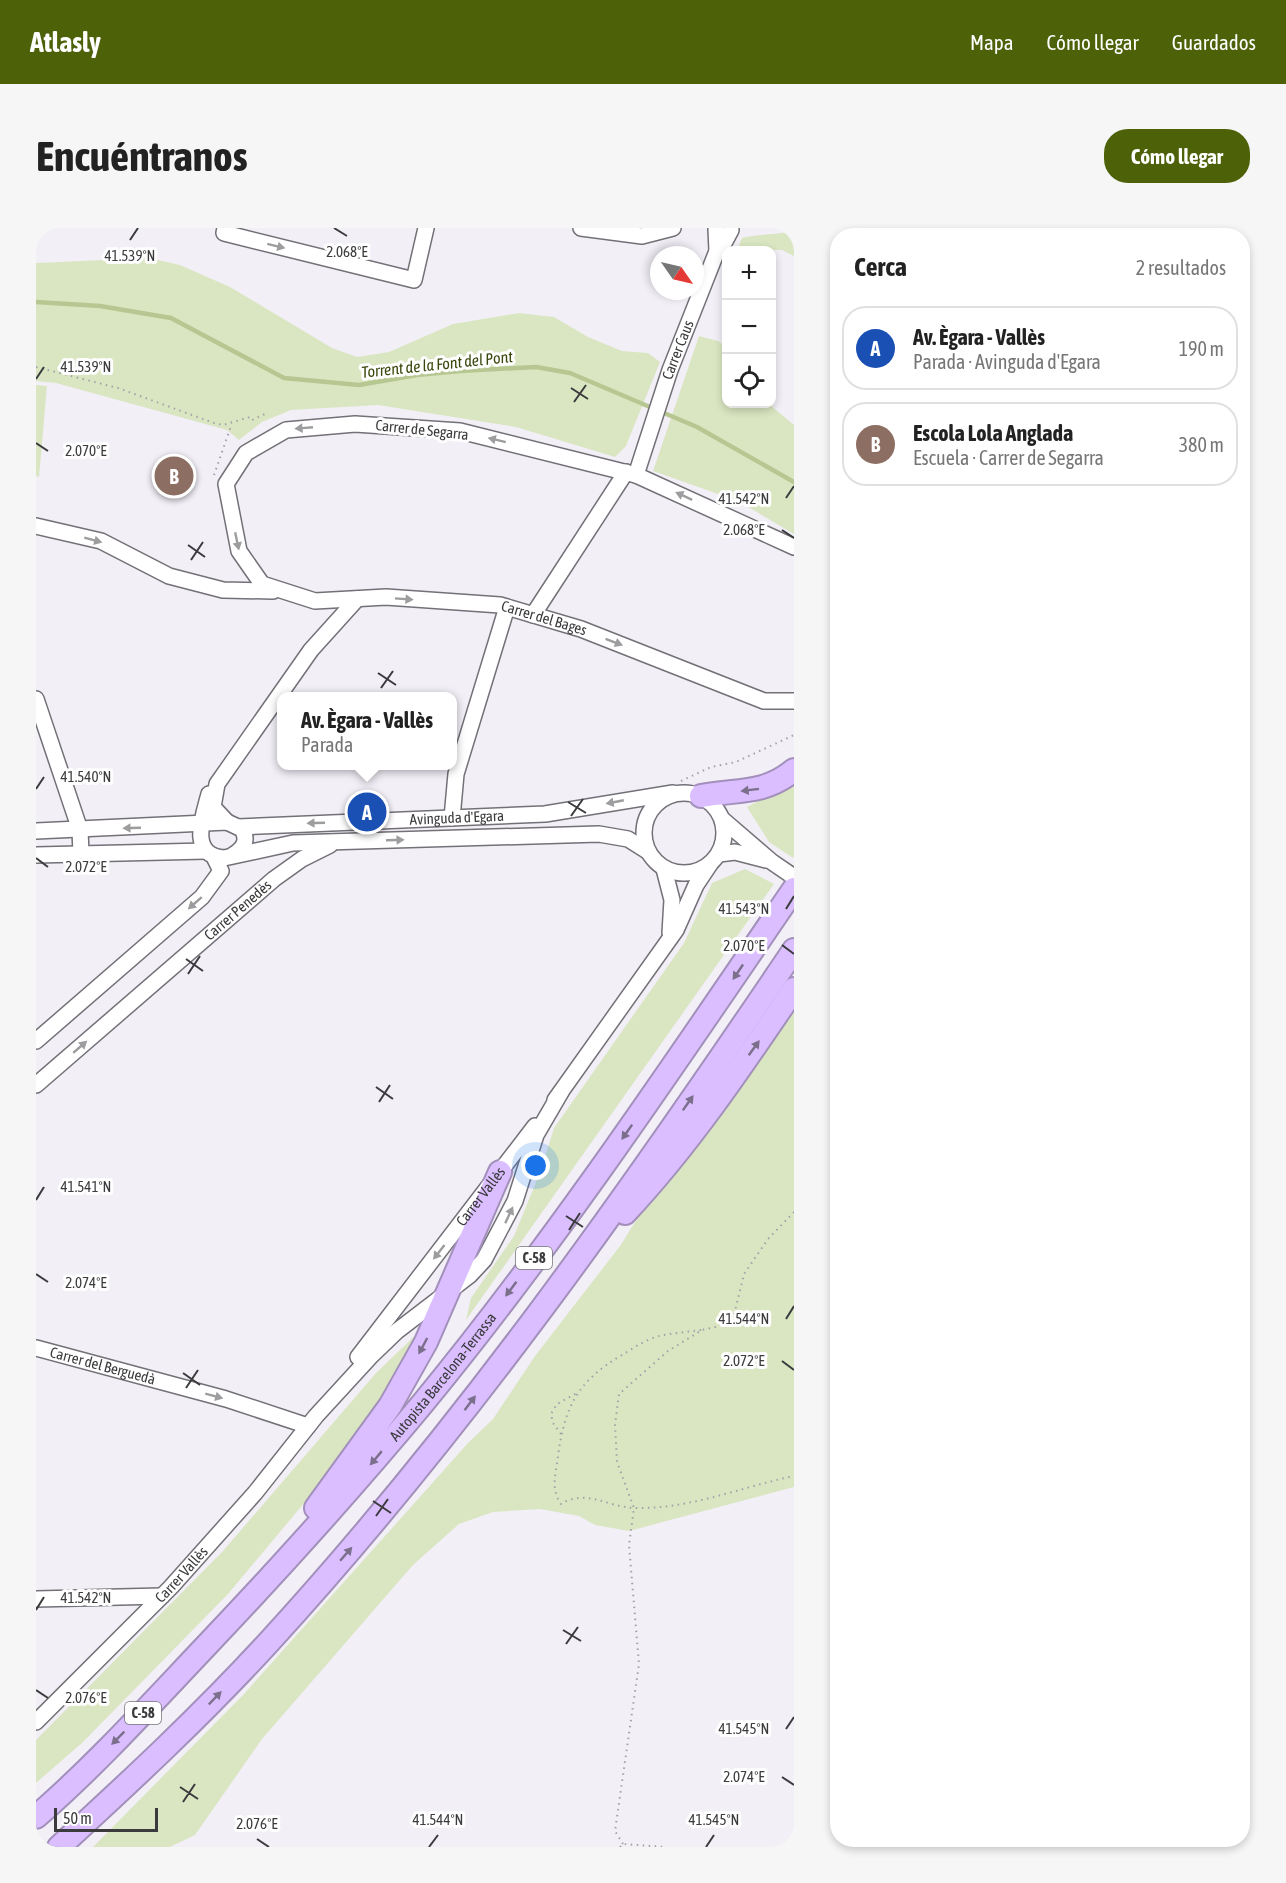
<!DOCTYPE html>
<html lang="es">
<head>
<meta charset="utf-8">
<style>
	body { margin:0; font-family:"Asap Condensed",sans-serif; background:#f6f6f6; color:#222 }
	.controls { position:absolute; right:18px; top:18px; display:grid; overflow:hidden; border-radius:12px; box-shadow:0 3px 9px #0003 }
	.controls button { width:54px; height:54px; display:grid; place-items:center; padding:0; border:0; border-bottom:2px solid #e0e0e0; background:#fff; color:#222; font:30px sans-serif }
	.compass { position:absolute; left:614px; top:18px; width:54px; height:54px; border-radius:50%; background:#fff; box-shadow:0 3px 9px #0003; rotate:124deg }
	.scale { position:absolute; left:18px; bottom:15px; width:104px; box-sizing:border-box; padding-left:6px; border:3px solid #3b3a3d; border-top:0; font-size:16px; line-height:21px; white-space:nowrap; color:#3b3a3d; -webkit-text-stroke:4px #fefefe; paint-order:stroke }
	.you { position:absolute; left:500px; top:938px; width:21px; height:21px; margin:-15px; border:4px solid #fff; border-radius:50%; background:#1a73e8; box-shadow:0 0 0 9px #1a73e833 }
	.badge { display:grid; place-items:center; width:39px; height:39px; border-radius:50%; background:#4d6108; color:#fff; font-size:20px; font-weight:700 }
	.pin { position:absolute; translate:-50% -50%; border:3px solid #fff; box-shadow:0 2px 6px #0006 }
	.popup { position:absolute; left:241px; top:464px; width:180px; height:78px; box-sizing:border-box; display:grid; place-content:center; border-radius:12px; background:#fff; filter:drop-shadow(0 2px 4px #0005); font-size:20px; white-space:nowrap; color:#767676 }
	.popup b { font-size:22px; color:#222 }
	.popup::after { content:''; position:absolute; left:50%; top:100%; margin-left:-12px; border:12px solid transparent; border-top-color:#fff }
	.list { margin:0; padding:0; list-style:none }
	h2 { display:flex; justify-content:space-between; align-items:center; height:78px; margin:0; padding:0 24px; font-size:26px }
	h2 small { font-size:20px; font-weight:400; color:#767676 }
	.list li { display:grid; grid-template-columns:39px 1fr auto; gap:18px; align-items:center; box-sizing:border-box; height:84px; margin:0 12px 12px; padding:0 12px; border:2px solid #e0e0e0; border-radius:24px }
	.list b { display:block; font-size:22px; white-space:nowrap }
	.list p { margin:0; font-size:20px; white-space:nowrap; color:#767676 }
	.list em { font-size:20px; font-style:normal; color:#767676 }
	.icon { flex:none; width:33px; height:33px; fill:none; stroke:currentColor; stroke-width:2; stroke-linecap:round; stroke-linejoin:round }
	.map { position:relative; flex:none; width:758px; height:1619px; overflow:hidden; border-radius:24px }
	header { display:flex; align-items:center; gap:36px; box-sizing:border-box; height:84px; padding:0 30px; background:#4d6108; color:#fff }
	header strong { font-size:28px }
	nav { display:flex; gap:33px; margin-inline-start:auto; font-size:21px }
	.intro { display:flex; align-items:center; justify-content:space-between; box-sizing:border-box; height:144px; padding:0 36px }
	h1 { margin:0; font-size:42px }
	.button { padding:15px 27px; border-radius:24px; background:#4d6108; color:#fff; font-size:21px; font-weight:700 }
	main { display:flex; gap:36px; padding:0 36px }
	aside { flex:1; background:#fff; border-radius:24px; box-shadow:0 3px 9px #0003 }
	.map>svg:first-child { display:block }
	.green { fill:#dae6c2 }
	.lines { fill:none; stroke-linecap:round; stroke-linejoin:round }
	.stream { stroke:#b6c792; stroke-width:4.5 }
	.minor-casing { stroke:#737077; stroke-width:18 }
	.highway-casing { stroke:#a290bb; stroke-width:26 }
	.path { stroke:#a3a1a7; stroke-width:2; stroke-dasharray:1.5 4.5; stroke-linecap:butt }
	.minor { stroke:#fff; stroke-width:15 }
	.highway { stroke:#dabeff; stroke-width:22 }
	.oneway { fill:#9d9c9e }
	.oneway2 { fill:#7b6f8b }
	.ticks { fill:none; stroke:#3b3a3d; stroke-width:2 }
	.labels { text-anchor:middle; stroke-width:6; stroke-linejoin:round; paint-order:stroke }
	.shield { fill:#fefefe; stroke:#767577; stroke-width:1.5 }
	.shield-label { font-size:14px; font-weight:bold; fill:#3b3a3d }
	.street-label { font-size:15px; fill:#3b3a3d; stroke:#fefefe }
	.water-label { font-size:16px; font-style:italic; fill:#39470d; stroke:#fefefe }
	.ticks-label { font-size:15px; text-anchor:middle; fill:#3b3a3d; stroke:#fefefe; stroke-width:6; stroke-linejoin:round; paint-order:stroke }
</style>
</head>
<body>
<header>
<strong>Atlasly</strong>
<nav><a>Mapa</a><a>Cómo llegar</a><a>Guardados</a></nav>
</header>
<div class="intro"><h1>Encuéntranos</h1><a class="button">Cómo llegar</a></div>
<main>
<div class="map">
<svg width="758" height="1619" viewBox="0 0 758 1619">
	<rect width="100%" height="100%" fill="#f2eff7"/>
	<path class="green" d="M753 4 758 6V28L746 22H701L706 10C722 6 737 7 753 4Z
		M113 30 144 37 194 59 296 120 321 129 353 124 417 96 483 85 518 89 552 109 586 123 612 125 624 134 590 218 579 229 480 199 342 177 255 182 226 194 203 212 191 202 20 155 0 153V35Z
		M663 108 682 113 690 119V176H733L758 197V306L702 273 617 243Z
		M0 157 11 158 3 249 0 248Z
		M758 554V628L757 630 733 614 711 579Z
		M709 641 738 656 430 1092 435 1070 478 1008 505 942 518 900 648 715 676 655Z
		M758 763V1259L593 1303 559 1297 543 1288 504 1281 457 1284 423 1296 377 1337 226 1511 159 1607 134 1619H57L208 1466 432 1215 457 1191 499 1128 584 1018 628 948Z
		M393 1094 346 1182 192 1366 46 1515 0 1555V1512L187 1323 340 1145Z"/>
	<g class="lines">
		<path class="stream" d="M0 74 64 78 135 90 248 150 323 157 381 147 424 143 500 139 534 145 661 199 758 254"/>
		<g class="minor-casing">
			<g id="minor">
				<path d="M189 0 188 5 378 52 390 0"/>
				<path d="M545 0 606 8 637 0"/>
				<path d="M680 1 681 23"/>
				<path id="s1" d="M600 247 634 142 681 23 687 17 695 2"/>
				<path d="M0 298 65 313 133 348 187 362 237 363"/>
				<path id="s2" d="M758 319 600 247 424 203 319 196 250 202 210 225 190 256 203 323 226 356 279 373 350 369 464 377 545 401 728 473H758"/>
				<path d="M497 387 590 244"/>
				<path d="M0 471 44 602 45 626"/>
				<circle cx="648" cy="605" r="40"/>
				<path d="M173 566C167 589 152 627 188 630L257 615 563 606 592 611 611 623"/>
				<path d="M416 590 420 546 471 379"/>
				<path d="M686 591 736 634 758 649"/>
				<path d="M191 594 177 579 181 556 275 422 321 371"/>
				<path id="s3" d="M202 599 509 586 637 565"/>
				<path d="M0 603 191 594 206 601C213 613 207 621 197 627"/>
				<path d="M683 626 699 624 730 632"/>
				<path d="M0 627 170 623"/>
				<path d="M628 641 636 672 634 705"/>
				<path d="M0 813 166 669 185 643 178 629"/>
				<path id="s4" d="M0 857 238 651 266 631 294 617"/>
				<path d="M519 872 640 702 660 657 674 636"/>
				<path id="s5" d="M0 1120 190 1171 272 1198"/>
				<path id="s6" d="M322 1129 499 898"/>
				<path d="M0 1371 126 1368"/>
				<path id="s7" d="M0 1494 135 1359 219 1265 280 1188 336 1127 361 1103 434 1047 448 1032 479 973 500 907 525 864"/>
			</g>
		</g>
		<g class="highway-casing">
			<g id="highway">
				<path d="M665 568C701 561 728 567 758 542"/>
				<path d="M589 985C652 918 706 838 758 761"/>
				<path d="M280 1280 354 1178 390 1114 464 944"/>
				<path id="s8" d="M0 1589C61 1536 115 1476 170 1418 245 1339 318 1258 387 1175 521 1012 639 835 758 661"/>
				<path d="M23 1619C95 1553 166 1487 232 1415 428 1201 596 962 758 722"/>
			</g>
		</g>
		<path class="path" d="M0 139 82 160 178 195 187 197 214 189 216 192 229 186
			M178 247 194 201 190 198
			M645 553 675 539 700 534 758 507
			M665 1102C651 1104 637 1105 623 1108 611 1111 597 1120 586 1127 542 1153 529 1177 522 1228 520 1246 514 1260 525 1276 551 1260 572 1280 600 1280 655 1281 705 1259 758 1248
			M525 1206 517 1195 515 1186 521 1176 541 1165
			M587 1616 579 1603 603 1436 593 1317 598 1280 581 1234 579 1197 583 1166 632 1123 666 1102 680 1099 698 1087 708 1046 732 1011 758 984
			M584 1619 587 1616 629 1619"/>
		<use href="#minor" class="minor"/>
		<use href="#highway" class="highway"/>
	</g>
	<defs><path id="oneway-solid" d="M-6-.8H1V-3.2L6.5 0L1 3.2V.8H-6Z" transform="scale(1.5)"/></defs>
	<g class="oneway">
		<use href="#oneway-solid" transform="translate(240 18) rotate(14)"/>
		<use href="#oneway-solid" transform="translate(268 200) rotate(175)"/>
		<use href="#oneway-solid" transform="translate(461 212) rotate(-166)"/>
		<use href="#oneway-solid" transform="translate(648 268) rotate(-155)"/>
		<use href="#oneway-solid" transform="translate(57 312) rotate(15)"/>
		<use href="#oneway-solid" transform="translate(201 313) rotate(78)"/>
		<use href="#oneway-solid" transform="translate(368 371) rotate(4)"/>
		<use href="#oneway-solid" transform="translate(578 414) rotate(21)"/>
		<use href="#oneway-solid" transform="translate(579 574) rotate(169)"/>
		<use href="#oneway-solid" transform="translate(280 595) rotate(178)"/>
		<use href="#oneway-solid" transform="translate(96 600) rotate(178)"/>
		<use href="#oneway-solid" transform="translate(359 612) rotate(-2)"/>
		<use href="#oneway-solid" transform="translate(159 675) rotate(139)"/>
		<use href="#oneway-solid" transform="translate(44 819) rotate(-41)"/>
		<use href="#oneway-solid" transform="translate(473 987) rotate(-65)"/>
		<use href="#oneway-solid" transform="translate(403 1024) rotate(128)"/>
		<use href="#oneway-solid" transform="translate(178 1168) rotate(15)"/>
	</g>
	<g class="oneway2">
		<use href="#oneway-solid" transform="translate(714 562) rotate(173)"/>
		<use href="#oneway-solid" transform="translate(702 744) rotate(124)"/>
		<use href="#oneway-solid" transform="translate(718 820) rotate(-54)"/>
		<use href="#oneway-solid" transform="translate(652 875) rotate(-55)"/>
		<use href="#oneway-solid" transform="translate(591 904) rotate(125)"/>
		<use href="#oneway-solid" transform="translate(475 1061) rotate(127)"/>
		<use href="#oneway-solid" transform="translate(387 1118) rotate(118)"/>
		<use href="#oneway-solid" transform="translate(434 1175) rotate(-53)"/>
		<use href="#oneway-solid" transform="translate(340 1230) rotate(130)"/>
		<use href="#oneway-solid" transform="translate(310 1326) rotate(-49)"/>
		<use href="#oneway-solid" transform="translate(179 1470) rotate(-46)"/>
		<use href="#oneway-solid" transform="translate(82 1510) rotate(135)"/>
	</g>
	<path class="ticks" d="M298 0 311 8M94 12 102 0M0 151 8 139M535 160 552 171M538 174 550 157M0 215 12 223M750 270 758 258M746 302 758 310M152 317 169 329M155 332 167 314M342 445 360 457M345 460 357 443M0 561 8 549M532 574 550 585M535 588 547 571M0 630 12 639M750 681 758 668M746 717 758 726M150 731 167 743M152 746 164 728M340 859 357 871M343 874 354 857M0 972 8 959M530 988 547 999M533 1002 544 985M0 1046 12 1054M750 1091 758 1078M746 1133 758 1142M147 1145 164 1157M150 1160 162 1142M337 1273 355 1285M340 1288 352 1271M0 1382 8 1369M527 1402 545 1413M530 1416 542 1399M0 1462 12 1470M750 1501 758 1489M746 1549 758 1557M144 1559 162 1571M147 1574 159 1556M221 1611 233 1619M393 1619 402 1607M670 1619 678 1607"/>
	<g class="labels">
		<g class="shield">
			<rect x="480" y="1019" width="36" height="22" rx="4.5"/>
			<rect x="89" y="1474" width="36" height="22" rx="4.5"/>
		</g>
		<g class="shield-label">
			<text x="498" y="1035">C-58</text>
			<text x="107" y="1490">C-58</text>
		</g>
		<g class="street-label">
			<text dy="5" stroke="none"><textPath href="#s1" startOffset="132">Carrer Caus</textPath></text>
			<text transform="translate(386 202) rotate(6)" y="5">Carrer de Segarra</text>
			<text dy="5" stroke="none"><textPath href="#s2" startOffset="1008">Carrer del Bages</textPath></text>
			<text dy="5" stroke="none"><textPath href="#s3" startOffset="219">Avinguda d'Egara</textPath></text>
			<text dy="5" stroke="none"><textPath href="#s4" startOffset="267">Carrer Penedès</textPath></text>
			<text dy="5" stroke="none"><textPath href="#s6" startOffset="202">Carrer Vallès</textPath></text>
			<text dy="5" stroke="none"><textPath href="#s5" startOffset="69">Carrer del Berguedà</textPath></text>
			<text dy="5" stroke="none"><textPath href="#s8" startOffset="600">Autopista Barcelona-Terrassa</textPath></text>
			<text dy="5" stroke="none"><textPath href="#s7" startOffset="207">Carrer Vallès</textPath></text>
		</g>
		<g class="water-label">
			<text transform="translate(401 136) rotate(-6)" y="6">Torrent de la Font del Pont</text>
		</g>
	</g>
	<g class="ticks-label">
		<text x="311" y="29">2.068°E</text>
		<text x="94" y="33">41.539°N</text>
		<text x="50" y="144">41.539°N</text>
		<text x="50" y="228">2.070°E</text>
		<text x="708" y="276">41.542°N</text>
		<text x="708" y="307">2.068°E</text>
		<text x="50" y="554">41.540°N</text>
		<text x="50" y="644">2.072°E</text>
		<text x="708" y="686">41.543°N</text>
		<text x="708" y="723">2.070°E</text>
		<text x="50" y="964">41.541°N</text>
		<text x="50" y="1060">2.074°E</text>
		<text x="708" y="1096">41.544°N</text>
		<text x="708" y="1138">2.072°E</text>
		<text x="50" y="1375">41.542°N</text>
		<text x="50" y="1475">2.076°E</text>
		<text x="708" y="1506">41.545°N</text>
		<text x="708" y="1554">2.074°E</text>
		<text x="402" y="1597">41.544°N</text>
		<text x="678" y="1597">41.545°N</text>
		<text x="221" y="1601">2.076°E</text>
	</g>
</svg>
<div class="controls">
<button>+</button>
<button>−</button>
<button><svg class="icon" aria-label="locate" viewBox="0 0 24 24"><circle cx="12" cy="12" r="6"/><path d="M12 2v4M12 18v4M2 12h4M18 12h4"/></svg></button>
</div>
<svg class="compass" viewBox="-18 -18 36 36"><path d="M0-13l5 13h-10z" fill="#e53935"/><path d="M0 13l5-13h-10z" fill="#767676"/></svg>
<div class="scale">50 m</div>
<div class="you"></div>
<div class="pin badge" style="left:331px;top:584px;background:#1a4fb4">A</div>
<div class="popup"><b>Av. Ègara - Vallès</b>Parada</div>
<div class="pin badge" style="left:138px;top:248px;background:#8d6e63">B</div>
</div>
<aside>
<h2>Cerca<small>2 resultados</small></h2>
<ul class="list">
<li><span class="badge" style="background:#1a4fb4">A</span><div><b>Av. Ègara - Vallès</b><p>Parada · Avinguda d'Egara</p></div><em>190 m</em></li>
<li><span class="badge" style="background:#8d6e63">B</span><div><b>Escola Lola Anglada</b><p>Escuela · Carrer de Segarra</p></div><em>380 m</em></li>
</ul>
</aside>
</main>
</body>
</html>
